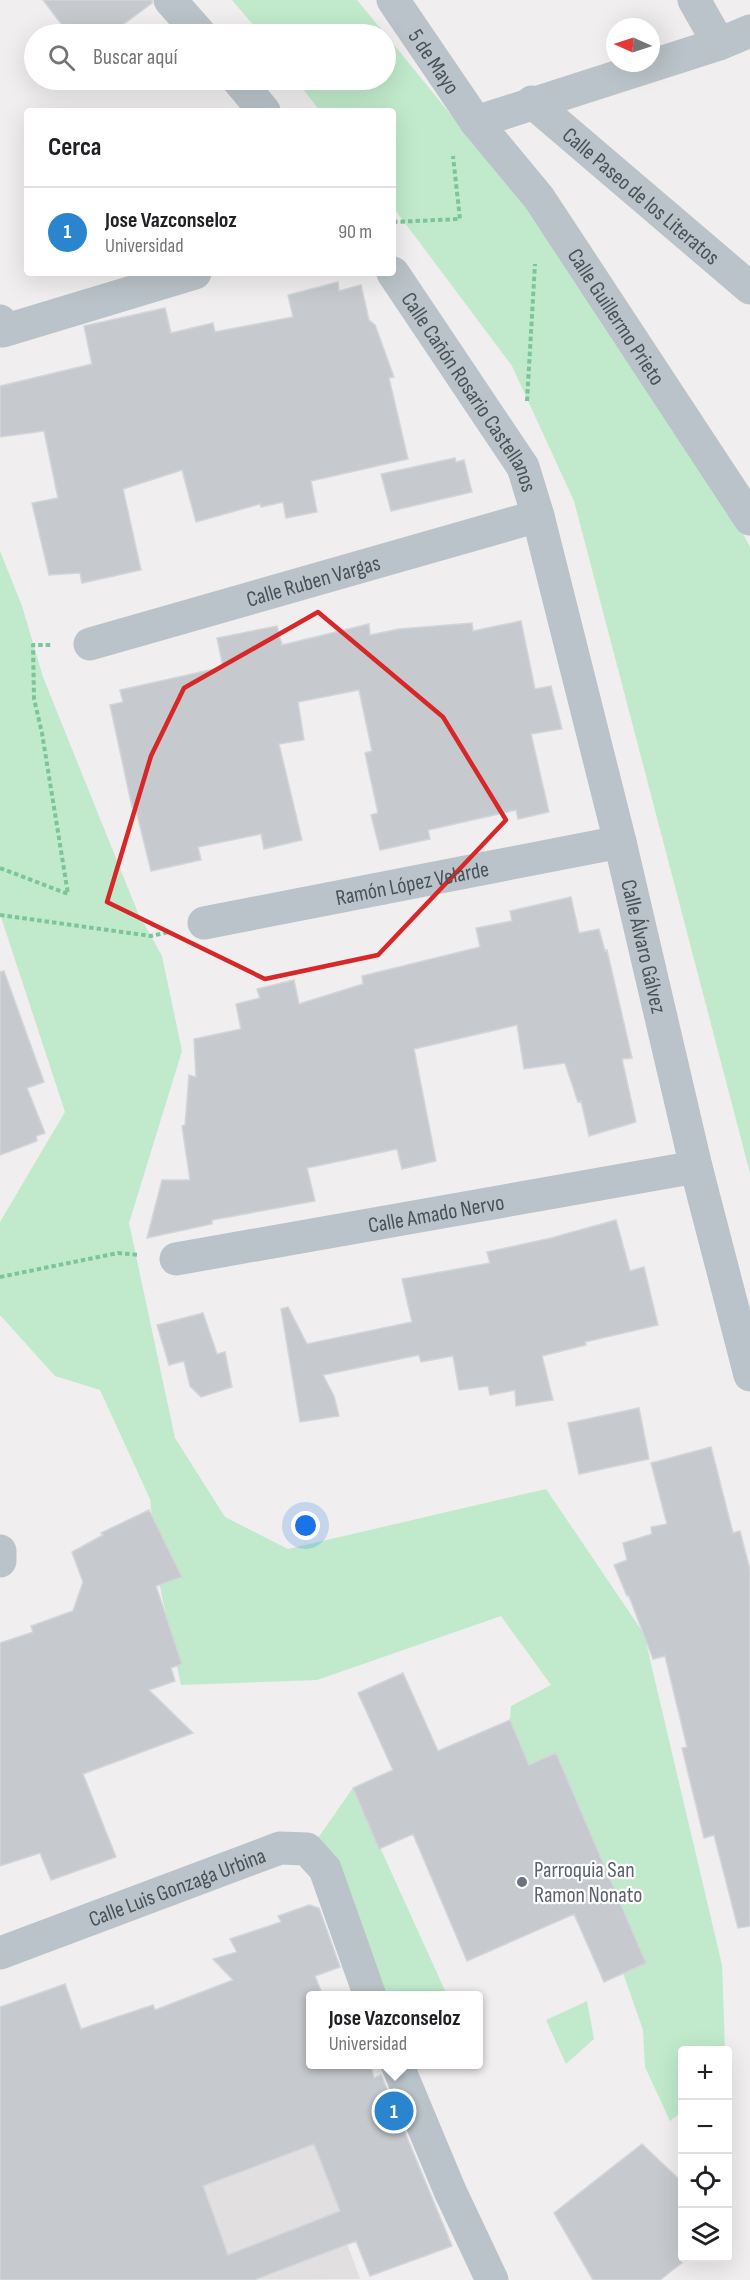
<!DOCTYPE html>
<html lang="es">
<head>
<meta charset="utf-8">
<style>
	body { margin:0; font-family:"Sofia Sans Condensed",sans-serif; background:#f6f6f6; color:#202124 }
	.controls { position:absolute; right:18px; bottom:18px; display:grid; overflow:hidden; border-radius:6px; box-shadow:0 6px 24px #0002 }
	.controls button { width:54px; height:54px; display:grid; place-items:center; padding:0; border:0; border-bottom:2px solid #e0e0e0; background:#fff; color:#202124; font:30px sans-serif }
	.compass { position:absolute; left:606px; top:18px; width:54px; height:54px; border-radius:50%; background:#fff; box-shadow:0 6px 24px #0002; rotate:273deg }
	.you { position:absolute; left:306px; top:1526px; width:21px; height:21px; margin:-15px; border:4px solid #fff; border-radius:50%; background:#1a73e8; box-shadow:0 0 0 9px #1a73e833 }
	.badge { display:grid; place-items:center; width:39px; height:39px; border-radius:50%; background:#2a84ce; color:#fff; font-size:20px; font-weight:700 }
	.pin { position:absolute; translate:-50% -50%; border:3px solid #fff; box-shadow:0 2px 6px #0006 }
	.popup { position:absolute; left:306px; top:1991px; width:177px; height:78px; box-sizing:border-box; display:grid; place-content:center; border-radius:6px; background:#fff; filter:drop-shadow(0 2px 4px #0005); font-size:20px; white-space:nowrap; color:#757577 }
	.popup b { font-size:22px; color:#202124 }
	.popup::after { content:''; position:absolute; left:50%; top:100%; margin-left:-12px; border:12px solid transparent; border-top-color:#fff }
	.list { margin:0; padding:0; list-style:none }
	h2 { display:flex; justify-content:space-between; align-items:center; height:78px; margin:0; padding:0 24px; font-size:26px }
	h2 small { font-size:20px; font-weight:400; color:#757577 }
	.list li { display:grid; grid-template-columns:39px 1fr auto; gap:18px; align-items:center; box-sizing:border-box; height:90px; padding:0 24px; border-top:2px solid #e0e0e0 }
	.list b { display:block; font-size:22px; white-space:nowrap }
	.list p { margin:0; font-size:20px; white-space:nowrap; color:#757577 }
	.list em { font-size:20px; font-style:normal; color:#757577 }
	.icon { flex:none; width:33px; height:33px; fill:none; stroke:currentColor; stroke-width:2; stroke-linecap:round; stroke-linejoin:round }
	.map { position:relative; flex:none; width:750px; height:2280px; overflow:hidden }
	.search { position:absolute; background:#fff; box-shadow:0 6px 24px #0002; left:24px; top:24px; width:372px; height:66px; display:flex; align-items:center; gap:15px; box-sizing:border-box; padding:0 21px; border-radius:33px; color:#757577; font-size:22px }
	.panel { position:absolute; background:#fff; box-shadow:0 6px 24px #0002; left:24px; top:108px; width:372px; height:168px; border-radius:6px }
	.map>svg:first-child { display:block }
	.education { fill:#e1dfdf }
	.green { fill:#c0eacb }
	.building { fill:#c6c9cd; stroke:#d2d5d9; stroke-width:1.5; fill-rule:evenodd }
	.lines { fill:none; stroke-linecap:round; stroke-linejoin:round }
	.path { stroke:#7bc598; stroke-width:4; stroke-dasharray:4.5 3; stroke-linecap:butt }
	.minor { stroke:#bac3c9; stroke-width:33 }
	.marked { fill:none; stroke:#d62828; stroke-width:4.5; stroke-linejoin:round }
	.worship-dot { fill:#6b7280; stroke:#fff; stroke-width:2 }
	.labels { text-anchor:middle; stroke-width:4.5; stroke-linejoin:round; paint-order:stroke }
	.street-label { font-size:22px; fill:#485359; stroke:#fff }
	.worship-label { font-size:22px; fill:#5b616d; stroke:#fff; text-anchor:start }
</style>
</head>
<body>
<div class="map">
<svg width="750" height="2280" viewBox="0 0 750 2280">
	<rect width="100%" height="100%" fill="#f0eeee"/>
	<path class="education" d="M324 2077 343 2232 360 2279 163 2280 120 2171Z"/>
	<path class="green" d="M232 0H357L385 34H261Z
		M386 35 654 364 750 547V1173L574 501 512 366 393 207V111H320L296 80H386Z
		M0 551 22 606 43 677 138 913 162 956 182 1051 129 1223 175 1438 225 1517 288 1549 546 1489 644 1634 722 1965 725 2050H682V2112L670 2121 645 2067 643 2030 623 1973 646 1963 529 1765 510 1720 511 1706 551 1685 501 1616 317 1680 181 1685 159 1582 150 1499 100 1390 55 1376 0 1315V1222L65 1112 0 914Z
		M353 1788 447 1995H386L313 1845Z
		M587 2001 594 2039 566 2064 546 2020Z"/>
	<path class="building" d="M43 0H152V3L110 34H69Z
		M338 282 339 291 361 285 369 320 375 325 394 377 389 378 408 459 311 481 317 512 286 518 283 502 261 507 260 504 196 522 182 470 123 489 141 570 82 583 80 573 49 575 32 503 58 498 44 431 0 437V386L92 364 84 326 165 308 171 333 213 323 215 332 293 317 288 295Z
		M455 458 456 462 464 460 472 492 391 511 381 474Z
		M521 621 535 689 551 686 562 729 531 734 549 812 518 819 516 810 428 830 430 839 380 850 371 815 378 813 365 753 372 751 359 690 298 702 304 740 279 744 302 840 264 849 261 834 198 847 201 860 151 871 135 806 132 807 110 705 123 702 120 690 223 667 217 638 277 626 282 645 369 624 370 635 399 629 472 623 473 631Z
		M571 897 579 933 599 929 605 951 607 950 632 1058 622 1059 636 1122 589 1136 581 1101 578 1102 565 1063 524 1069 517 1025 414 1049 436 1161 402 1169 397 1149 307 1168 315 1201 212 1220V1224L147 1238 162 1180H190L182 1126 185 1125 189 1075 196 1077 194 1039 241 1029 236 1004 260 998 257 989 294 980 299 1004 363 984 362 976 480 947 476 928 512 921 510 911Z
		M4 971 44 1082 27 1088 45 1133 36 1136 37 1141 0 1155V972Z
		M616 1220 630 1271 644 1267 658 1325 585 1342 586 1345 542 1356 553 1400 516 1406 515 1390 490 1395 488 1386 459 1390 453 1356 421 1362 419 1355 323 1375 334 1396 339 1416 300 1422 281 1309 288 1307 307 1344 412 1322 402 1279 490 1263 487 1252 551 1238Z
		M203 1313 217 1354 225 1352 232 1387 201 1397 190 1386 184 1361 169 1365 157 1325Z
		M639 1408 649 1459 579 1474 568 1423Z
		M711 1447 733 1533 740 1531 750 1570V1926L738 1928 714 1835 704 1838 682 1748 687 1747 665 1656 653 1659 629 1596H627L614 1565 627 1560 623 1543 652 1534 651 1527 667 1524 651 1463Z
		M149 1510 182 1577 156 1586 182 1664 171 1668 175 1681 149 1690 193 1733 83 1774 116 1857 51 1880 40 1853 0 1866V1643L33 1632 31 1626 73 1611 83 1582 72 1552 103 1535 101 1533Z
		M403 1673 438 1751 510 1720 529 1765 556 1753 646 1963 604 1982 574 1914 467 1961 413 1834 379 1849 353 1788 393 1770 358 1693Z
		M309 1905 319 1908 340 1967 315 1976 321 1991 310 1995V2064H370L374 2078 381 2075 452 2246 370 2276 356 2241 254 2280H0V2007L65 1984 81 2029 153 2005 155 2010 233 1980 213 1959 237 1952 230 1939 281 1922 278 1916ZM314 2144 340 2211 228 2255 203 2186Z
		M642 2144 682 2182V2258H688L660 2280H593L554 2213Z"/>
	<g class="lines">
		<path class="path" d="M393 222 460 219 453 156
			M527 401 535 264
			M0 868 68 894 42 733 34 699 33 645H53
			M0 915 151 936 169 932
			M0 1277 118 1253 139 1255"/>
		<g class="minor">
			<path d="M170 0 200 34"/>
			<path id="s1" d="M393 0 476 122 539 198 750 519"/>
			<path d="M694 0 719 44"/>
			<path d="M238 80 264 111"/>
			<path id="s2" d="M532 102 750 288"/>
			<path d="M476 122 719 44 750 31"/>
			<path id="s3" d="M393 273 523 467 538 516 620 842 696 1167 750 1375"/>
			<path d="M0 321 3 331 195 273"/>
			<path id="s4" d="M90 644 538 516"/>
			<path id="s5" d="M204 923 620 842"/>
			<path id="s6" d="M176 1259 696 1167"/>
			<path d="M0 1551V1561"/>
			<path id="s7" d="M0 1953 280 1848 307 1849 325 1869 370 1996"/>
			<path d="M397 2064 450 2191 492 2280"/>
		</g>
	</g>
	<path class="marked" d="M318 612 443 717 506 820 378 955 265 979 107 902 151 756 184 688Z"/>
	<circle class="worship-dot" cx="522" cy="1882" r="6"/>
	<g class="labels">
		<g class="street-label">
			<text dy="8" stroke="none"><textPath href="#s1" startOffset="74">5 de Mayo</textPath></text>
			<text dy="8" stroke="none"><textPath href="#s2" startOffset="144">Calle Paseo de los Literatos</textPath></text>
			<text dy="8" stroke="none"><textPath href="#s1" startOffset="388">Calle Guillermo Prieto</textPath></text>
			<text dy="8" stroke="none"><textPath href="#s3" startOffset="142">Calle Cañón Rosario Castellanos</textPath></text>
			<text dy="8" stroke="none"><textPath href="#s4" startOffset="232">Calle Ruben Vargas</textPath></text>
			<text dy="8" stroke="none"><textPath href="#s5" startOffset="212">Ramón López Velarde</textPath></text>
			<text dy="8" stroke="none"><textPath href="#s3" startOffset="728">Calle Álvaro Gálvez</textPath></text>
			<text dy="8" stroke="none"><textPath href="#s6" startOffset="264">Calle Amado Nervo</textPath></text>
			<text dy="8" stroke="none"><textPath href="#s7" startOffset="189">Calle Luis Gonzaga Urbina</textPath></text>
		</g>
		<g class="worship-label">
			<text x="534" y="1877">Parroquia San<tspan x="534" dy="25">Ramon Nonato</tspan></text>
		</g>
	</g>
</svg>
<div class="controls">
<button>+</button>
<button>−</button>
<button><svg class="icon" aria-label="locate" viewBox="0 0 24 24"><circle cx="12" cy="12" r="6"/><path d="M12 2v4M12 18v4M2 12h4M18 12h4"/></svg></button>
<button><svg class="icon" aria-label="layers" viewBox="0 0 24 24"><path d="M12 4l9 5-9 5-9-5zM3 14l9 5 9-5"/></svg></button>
</div>
<svg class="compass" viewBox="-18 -18 36 36"><path d="M0-13l5 13h-10z" fill="#e53935"/><path d="M0 13l5-13h-10z" fill="#757577"/></svg>
<div class="you"></div>
<div class="pin badge" style="left:394px;top:2111px">1</div>
<div class="popup"><b>Jose Vazconseloz</b>Universidad</div>
<div class="search"><svg class="icon" aria-label="search" viewBox="0 0 24 24"><circle cx="10" cy="10" r="6"/><path d="M15 15l6 6"/></svg>Buscar aquí</div>
<section class="panel">
<h2>Cerca<small></small></h2>
<ul class="list">
<li><span class="badge">1</span><div><b>Jose Vazconseloz</b><p>Universidad</p></div><em>90 m</em></li>
</ul>
</section>
</div>
</body>
</html>
